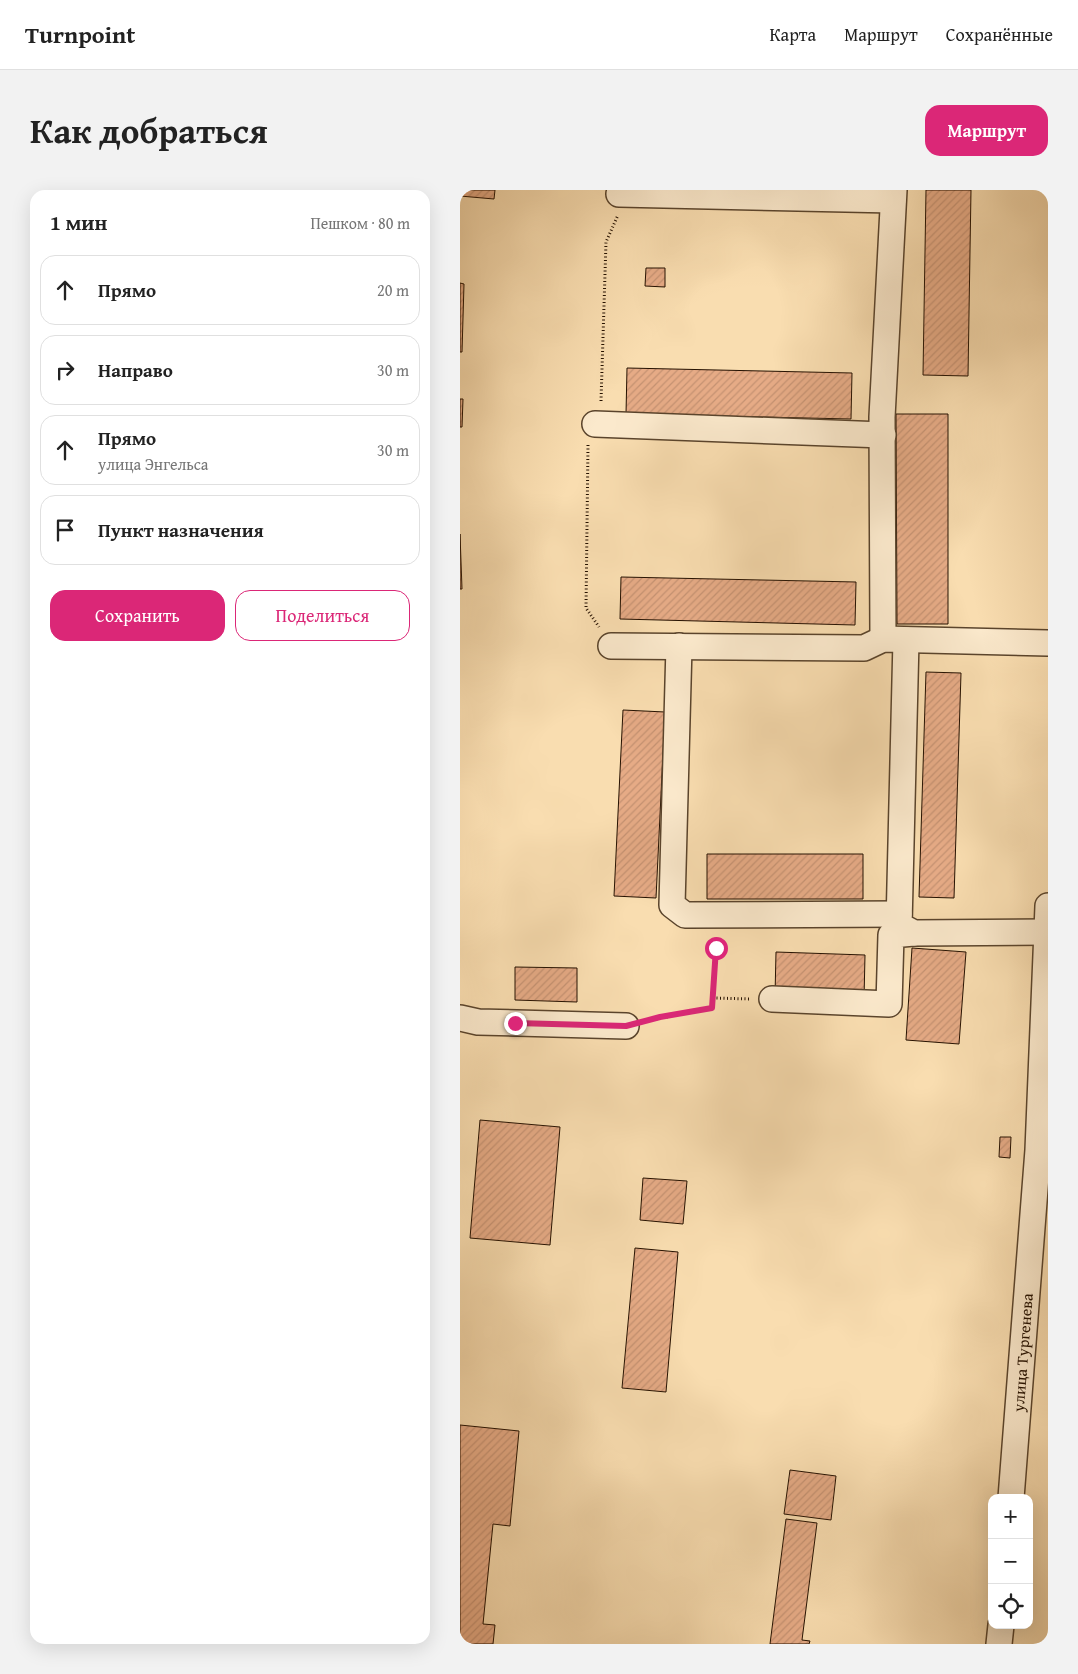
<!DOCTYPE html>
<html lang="ru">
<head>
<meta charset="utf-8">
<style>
	body { margin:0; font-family:"Gentium Book Plus",serif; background:#f2f2f2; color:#222 }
	.controls { position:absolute; right:15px; bottom:15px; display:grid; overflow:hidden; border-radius:10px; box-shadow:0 5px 20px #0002 }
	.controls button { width:45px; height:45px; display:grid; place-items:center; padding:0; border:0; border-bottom:1px solid #e0e0e0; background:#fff; color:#222; font:25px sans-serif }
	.stop { position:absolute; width:15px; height:15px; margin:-11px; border:4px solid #db2777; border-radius:50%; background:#fff }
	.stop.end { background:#db2777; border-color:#fff; box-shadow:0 1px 5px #0008 }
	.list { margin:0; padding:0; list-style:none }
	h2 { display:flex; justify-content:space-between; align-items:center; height:65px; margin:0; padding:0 20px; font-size:21px }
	h2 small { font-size:16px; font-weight:400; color:#767676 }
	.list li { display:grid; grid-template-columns:32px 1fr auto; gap:15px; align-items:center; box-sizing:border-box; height:70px; margin:0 10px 10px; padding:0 10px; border:1px solid #e0e0e0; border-radius:15px }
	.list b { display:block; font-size:19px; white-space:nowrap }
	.list p { margin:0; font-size:16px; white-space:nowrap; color:#767676 }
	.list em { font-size:16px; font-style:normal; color:#767676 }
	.actions { display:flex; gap:10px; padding:15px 20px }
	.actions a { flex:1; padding:11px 0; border:1px solid #db2777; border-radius:15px; text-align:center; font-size:18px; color:#db2777 }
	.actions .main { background:#db2777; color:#fff }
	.icon { flex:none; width:28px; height:28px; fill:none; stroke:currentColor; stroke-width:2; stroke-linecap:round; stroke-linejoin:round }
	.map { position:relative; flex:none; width:588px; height:1454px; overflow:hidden; border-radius:15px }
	header { display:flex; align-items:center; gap:30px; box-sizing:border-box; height:70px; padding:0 25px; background:#fff; border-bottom:1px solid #e0e0e0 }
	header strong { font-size:24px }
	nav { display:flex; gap:28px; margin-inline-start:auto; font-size:18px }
	.intro { display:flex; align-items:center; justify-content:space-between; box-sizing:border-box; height:120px; padding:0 30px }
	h1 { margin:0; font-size:35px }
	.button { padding:12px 22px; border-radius:15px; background:#db2777; color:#fff; font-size:18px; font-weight:700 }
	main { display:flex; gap:30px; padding:0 30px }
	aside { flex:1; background:#fff; border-radius:15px; box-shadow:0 5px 20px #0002 }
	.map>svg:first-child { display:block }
	.building { fill:url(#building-hatch); stroke:#251100 }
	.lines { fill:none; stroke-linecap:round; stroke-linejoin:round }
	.minor-casing { stroke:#5a442c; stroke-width:28 }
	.path { stroke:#251100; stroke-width:3; stroke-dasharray:1 2.5; stroke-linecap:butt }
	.minor { stroke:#fbe9cc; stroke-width:25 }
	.route { stroke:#db2777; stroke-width:6 }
	.labels { text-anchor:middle; stroke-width:4.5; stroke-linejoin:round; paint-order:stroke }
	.street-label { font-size:16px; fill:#251100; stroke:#fbe9cc }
</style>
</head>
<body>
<header>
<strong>Turnpoint</strong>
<nav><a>Карта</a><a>Маршрут</a><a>Сохранённые</a></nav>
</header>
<div class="intro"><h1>Как добраться</h1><a class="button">Маршрут</a></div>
<main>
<aside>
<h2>1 мин<small>Пешком · 80 m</small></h2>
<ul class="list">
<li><svg class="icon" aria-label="ahead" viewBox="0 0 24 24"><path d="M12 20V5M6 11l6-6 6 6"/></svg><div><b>Прямо</b></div><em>20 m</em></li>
<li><svg class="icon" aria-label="right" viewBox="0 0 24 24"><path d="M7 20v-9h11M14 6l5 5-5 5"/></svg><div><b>Направо</b></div><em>30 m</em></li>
<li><svg class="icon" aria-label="ahead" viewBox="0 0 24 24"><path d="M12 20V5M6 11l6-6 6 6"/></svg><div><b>Прямо</b><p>улица Энгельса</p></div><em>30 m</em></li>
<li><svg class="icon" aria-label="arrive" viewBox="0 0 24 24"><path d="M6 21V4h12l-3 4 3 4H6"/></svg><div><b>Пункт назначения</b></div></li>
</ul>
<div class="actions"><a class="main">Сохранить</a><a>Поделиться</a></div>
</aside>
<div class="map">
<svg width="588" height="1454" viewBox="0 0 588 1454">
	<defs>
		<pattern id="building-hatch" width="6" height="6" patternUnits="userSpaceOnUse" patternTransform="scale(1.25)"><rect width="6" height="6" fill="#e6ab86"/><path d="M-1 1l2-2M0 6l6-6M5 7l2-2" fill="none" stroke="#c59272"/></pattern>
	</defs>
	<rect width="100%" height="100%" fill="#f9ddb0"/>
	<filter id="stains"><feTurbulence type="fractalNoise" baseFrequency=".004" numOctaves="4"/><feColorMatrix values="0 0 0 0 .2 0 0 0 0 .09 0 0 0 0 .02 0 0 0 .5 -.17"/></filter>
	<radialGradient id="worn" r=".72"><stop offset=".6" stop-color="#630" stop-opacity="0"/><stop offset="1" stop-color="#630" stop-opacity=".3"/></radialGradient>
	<path class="building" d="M0 0H35L34 9 0 6Z
		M466 0H511L508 186 463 185Z
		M186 78H205V97L185 96Z
		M0 93 4 94 2 162H0Z
		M167 178 392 183 391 229 166 224Z
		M0 209H3L2 237H0Z
		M436 224H488V434H437Z
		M0 344 2 399H0Z
		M161 387 396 392 395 435 160 429Z
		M466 482 501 483 494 708 459 707Z
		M163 520 205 522 196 708 154 706Z
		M247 664H403V709H247Z
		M452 758 506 762 499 854 446 850Z
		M316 762 405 765 404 809 315 806Z
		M55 777 117 778V812L55 810Z
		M20 930 100 937 90 1055 10 1048Z
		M540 947H551L550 968 539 967Z
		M183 988 227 991 223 1034 180 1030Z
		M175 1058 218 1062 206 1202 162 1198Z
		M0 1235 59 1241 50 1336 33 1334 23 1434 35 1435 33 1454H0Z
		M330 1280 376 1286 371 1330 324 1324Z
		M326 1329 357 1333 342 1450 350 1451 349 1454H310Z"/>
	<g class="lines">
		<g class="minor-casing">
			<g id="minor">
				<path d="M159 4 433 10"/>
				<path d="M135 234 423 245"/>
				<path d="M423 449 422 227 434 0"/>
				<path d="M446 450 439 735 454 743 587 742"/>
				<path d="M151 456 404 458 423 449 588 453"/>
				<path d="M219 456 212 715 225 725 439 724"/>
				<path d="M312 809 429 814 431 745 454 743"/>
				<path d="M0 828 18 832 166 836"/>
				<path id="s1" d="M551 1308 578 960 588 716"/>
				<path d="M539 1454 541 1435"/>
			</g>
		</g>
		<path class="path" d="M141 211 146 52 158 25
			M128 255 126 418 139 437
			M253 808 291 809
			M186 831 252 818 256 747"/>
		<use href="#minor" class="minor"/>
	</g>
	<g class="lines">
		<path class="route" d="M55 833 166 836 200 827 252 818 256 758"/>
	</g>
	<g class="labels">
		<g class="street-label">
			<text dy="6" stroke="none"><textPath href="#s1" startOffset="146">улица Тургенева</textPath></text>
		</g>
	</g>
	<rect width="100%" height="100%" filter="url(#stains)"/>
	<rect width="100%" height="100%" fill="url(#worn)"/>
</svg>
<div class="controls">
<button>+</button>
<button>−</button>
<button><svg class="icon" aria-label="locate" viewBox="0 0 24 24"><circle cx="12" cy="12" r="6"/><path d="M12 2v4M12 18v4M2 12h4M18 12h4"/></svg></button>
</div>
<div class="stop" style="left:256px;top:758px"></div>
<div class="stop end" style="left:55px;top:833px"></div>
</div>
</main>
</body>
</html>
